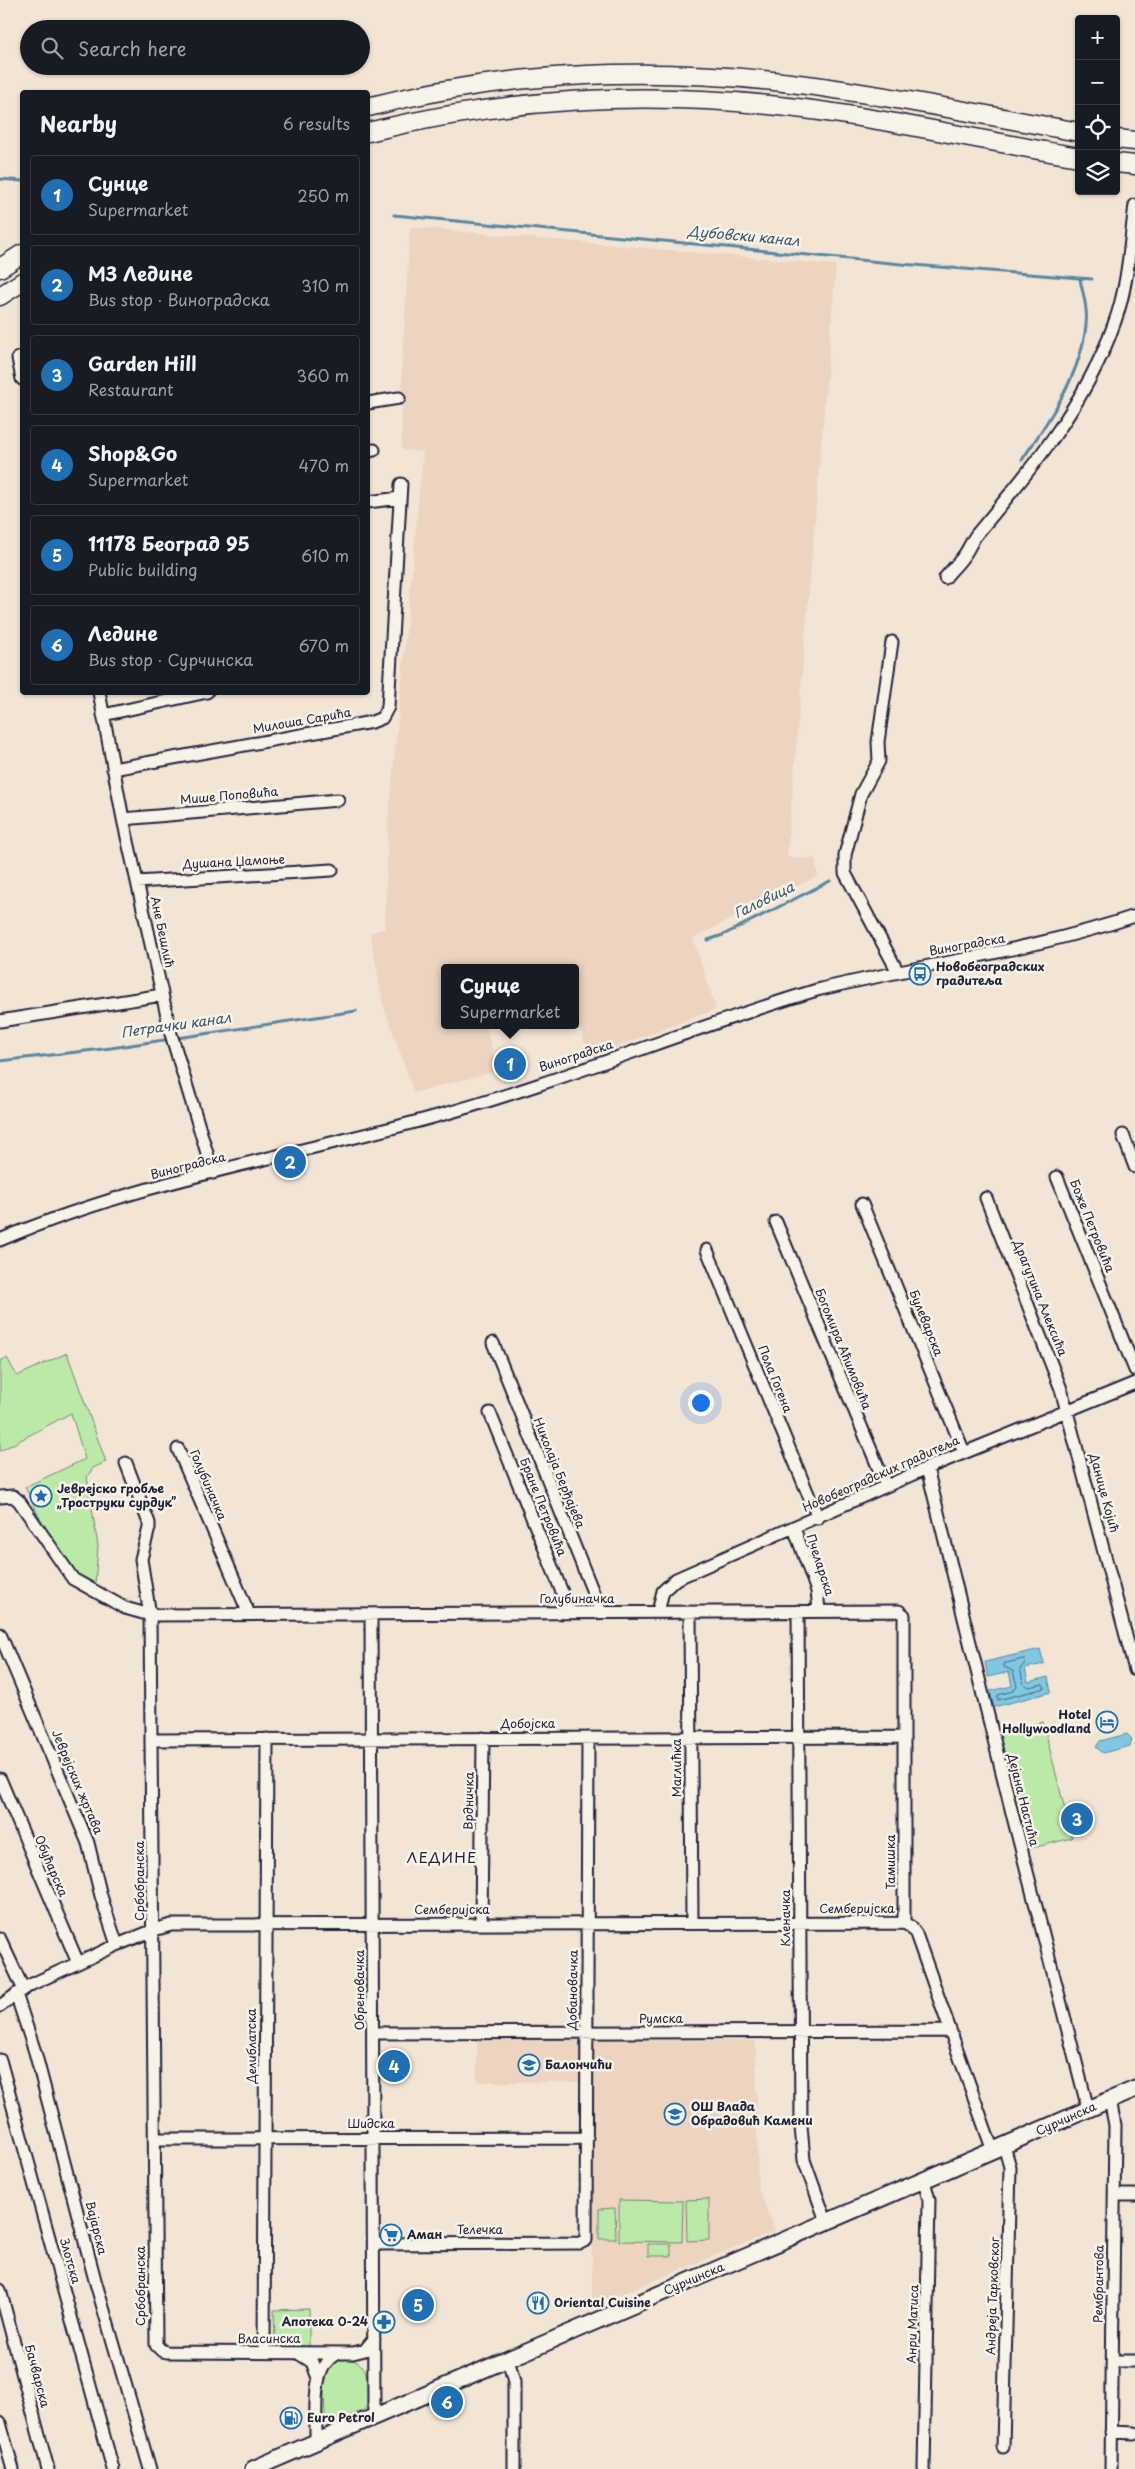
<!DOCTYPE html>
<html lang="en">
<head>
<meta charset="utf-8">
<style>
	body { margin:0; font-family:"Playpen Sans",sans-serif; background:#242831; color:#f1f3f6 }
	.controls { position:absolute; right:15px; top:15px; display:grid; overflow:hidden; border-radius:5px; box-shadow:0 1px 4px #0004 }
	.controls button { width:45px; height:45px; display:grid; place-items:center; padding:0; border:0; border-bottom:1px solid #363941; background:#171b24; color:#f1f3f6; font:25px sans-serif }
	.you { position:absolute; left:700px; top:1402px; width:18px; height:18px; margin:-12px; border:4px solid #fff; border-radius:50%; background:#1a73e8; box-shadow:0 0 0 8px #1a73e833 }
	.badge { display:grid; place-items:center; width:32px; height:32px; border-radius:50%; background:#1f6fb2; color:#fff; font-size:16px; font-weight:700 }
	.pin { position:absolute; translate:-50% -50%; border:2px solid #fff; box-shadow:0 1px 5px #0006 }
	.popup { position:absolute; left:441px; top:964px; width:138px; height:65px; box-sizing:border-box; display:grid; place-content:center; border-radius:5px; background:#171b24; filter:drop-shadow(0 1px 4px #0005); font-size:16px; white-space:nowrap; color:#9ea1a6 }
	.popup b { font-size:19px; color:#f1f3f6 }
	.popup::after { content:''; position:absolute; left:50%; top:100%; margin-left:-10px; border:10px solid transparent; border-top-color:#171b24 }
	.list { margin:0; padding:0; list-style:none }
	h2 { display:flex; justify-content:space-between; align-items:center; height:65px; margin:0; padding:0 20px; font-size:21px }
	h2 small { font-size:16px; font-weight:400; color:#9ea1a6 }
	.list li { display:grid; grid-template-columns:32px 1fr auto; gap:15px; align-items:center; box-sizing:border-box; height:80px; margin:0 10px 10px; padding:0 10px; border:1px solid #363941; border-radius:5px }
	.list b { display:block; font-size:19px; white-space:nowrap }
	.list p { margin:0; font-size:16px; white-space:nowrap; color:#9ea1a6 }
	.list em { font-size:16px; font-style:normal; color:#9ea1a6 }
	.icon { flex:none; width:28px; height:28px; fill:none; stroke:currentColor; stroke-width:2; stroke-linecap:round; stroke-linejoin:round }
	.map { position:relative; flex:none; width:1135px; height:2469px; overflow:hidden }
	.search { position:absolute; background:#171b24; box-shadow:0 1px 4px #0004; left:20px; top:20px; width:350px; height:55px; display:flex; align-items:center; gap:12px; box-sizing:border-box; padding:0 18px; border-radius:28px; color:#9ea1a6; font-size:19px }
	.panel { position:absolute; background:#171b24; box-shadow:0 1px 4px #0004; left:20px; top:90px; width:350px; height:605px; border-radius:5px }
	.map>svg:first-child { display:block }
	.built { fill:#ecd4c1 }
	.green { fill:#bbeaa8; stroke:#6e8672 }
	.water { fill:#80c8e1; stroke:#5a869f }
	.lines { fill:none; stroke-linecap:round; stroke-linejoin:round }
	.shore { stroke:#48647d; stroke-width:1 }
	.stream { stroke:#5a869f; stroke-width:3 }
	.minor-casing { stroke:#22223b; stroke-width:15 }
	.major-casing { stroke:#22223b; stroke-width:19 }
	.highway-casing { stroke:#22223b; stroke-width:21 }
	.minor { stroke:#f7f3e8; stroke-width:11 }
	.major { stroke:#f7f3e8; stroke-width:15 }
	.highway { stroke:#f7f3e8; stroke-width:18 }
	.labels { text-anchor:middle; stroke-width:5; stroke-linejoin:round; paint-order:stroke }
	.street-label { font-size:12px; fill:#22223b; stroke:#f7f3e8 }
	.poi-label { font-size:12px; font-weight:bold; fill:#22223b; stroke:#f7f3e8; text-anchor:start }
	.water-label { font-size:14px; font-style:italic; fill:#3e546d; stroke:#f7f3e8 }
	.quarter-label { font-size:15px; letter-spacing:1px; fill:#22223b; stroke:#f7f3e8 }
</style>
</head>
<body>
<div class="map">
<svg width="1135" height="2469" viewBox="0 0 1135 2469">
	<rect width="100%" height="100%" fill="#f2e5d6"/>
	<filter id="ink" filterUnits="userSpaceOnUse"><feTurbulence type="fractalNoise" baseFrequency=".02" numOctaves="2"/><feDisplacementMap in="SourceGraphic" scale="10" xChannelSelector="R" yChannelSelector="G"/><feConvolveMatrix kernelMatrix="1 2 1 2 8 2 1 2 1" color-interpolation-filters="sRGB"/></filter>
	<g filter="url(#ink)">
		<path class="built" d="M410 227 836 265 787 857 815 859 818 876 693 938 716 1009 590 1057 575 1015V968H445V1025H486L497 1071 414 1093 383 1004 370 933 385 928 388 825 423 452 402 450V366Z
			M477 2037H570L579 2042 581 2049V2082H477Z
			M592 2040 756 2041 758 2188 775 2231 592 2306Z"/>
		<path class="green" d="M67 1353 106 1462 93 1468 87 1477 98 1546 95 1586 74 1572 48 1536 25 1487 85 1459 71 1413 0 1451V1361L7 1358 17 1376Z
			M1043 1722 1072 1838 1024 1850 995 1734Z
			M709 2199V2240L687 2241 686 2200Z
			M619 2200 683 2201 682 2242 619 2241Z
			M615 2208 616 2239H599V2209Z
			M648 2244H671V2256H648Z
			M309 2309V2347H275L274 2310Z
			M343 2359C372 2359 368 2385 368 2406L362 2411 331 2423 325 2416C325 2395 318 2367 343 2359Z"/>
		<path class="water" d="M1040 1649 1044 1664 1025 1668 1028 1682 1048 1677 1051 1692 994 1707 990 1691 1012 1686 1009 1672 988 1677 985 1662Z
			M1127 1734 1132 1739 1130 1746 1103 1753 1096 1747 1100 1741Z"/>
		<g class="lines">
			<path class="shore" d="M1025 1659 1026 1662 1020 1669 1024 1684 1029 1687 1043 1684 1045 1688 998 1700V1695L1013 1691 1017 1686 1013 1671 1004 1667V1664Z"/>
			<path class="stream" d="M0 179 22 181
				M394 215 901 264 1092 279
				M1022 460C1049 420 1081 375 1086 325 1088 309 1083 294 1080 279
				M708 940 723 935 830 881
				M0 1061 111 1048 356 1011"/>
			<g class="minor-casing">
				<path id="minor" d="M18 358 22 379
					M368 403 399 398
					M368 451 374 450
					M368 502 400 498
					M945 578C950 571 957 565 962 558 968 551 971 542 976 535 1030 471 1086 404 1114 324 1128 287 1130 244 1135 205
					M892 642 878 742 879 761 861 794 845 855V873L898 972
					M99 692 123 819 171 1034 213 1173
					M103 715 207 692
					M113 769 372 722 382 718 388 707 401 484
					M123 819 338 800
					M137 882 332 870
					M0 1021 162 995
					M1123 1135 1135 1167
					M1057 1177 1135 1370
					M986 1198 1061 1389 1135 1670
					M862 1204 964 1452
					M776 1222 886 1486
					M0 1240C137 1182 286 1157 430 1118 561 1082 687 1029 817 990 924 964 1031 951 1135 916
					M707 1250 818 1518
					M493 1343 601 1612
					M490 1413 570 1612
					M178 1449 249 1614
					M126 1463 149 1523V1528L141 1559 150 1615 156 2345 162 2351 167 2352 353 2353 365 2350 374 2339
					M927 1468 1013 1817 1088 2109
					M0 1497 13 1496 19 1501 73 1579 125 1608 150 1615 899 1611 904 1615V1923L911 1927 916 1934 993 2151
					M794 1528 817 1591 819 1610
					M798 1611 801 2126 804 2160 826 2221
					M658 1612 663 1591 676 1579 927 1468 1135 1383
					M690 1612 692 1923
					M371 1614 374 2416
					M0 1634 88 1843 101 1896 117 1945
					M153 1740 904 1737
					M0 1779 78 1963
					M481 1924 483 1738
					M0 1939 23 1988
					M16 1994 35 2052 95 2280 150 2469
					M0 2006 30 1985 117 1945 154 1930 171 1925 904 1923
					M374 2033 949 2031
					M0 2060 113 2469
					M1110 2100 1115 2125 1111 2469
					M155 2139 587 2138
					M924 2181 929 2200 924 2469
					M1115 2195H1135
					M374 2244 580 2243 586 2240 588 1738
					M0 2290 48 2469
					M264 2352 267 1739
					M298 2353 312 2362 318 2378
					M508 2359 514 2382V2469
					M1112 2361H1135
					M0 2423 13 2469
					M1111 2432 1135 2433
					M316 2442C317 2415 309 2366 338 2353
					M1003 2447 1010 2167 1004 2146"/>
			</g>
			<g class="major-casing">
				<path id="major" d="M253 2469 1135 2089"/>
			</g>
			<g class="highway-casing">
				<path id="highway" d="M368 107C510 70 662 66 807 85 898 97 988 116 1079 132
					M368 132C499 100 634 91 769 105 873 115 976 140 1079 157
					M1116 139 1135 141
					M1116 163 1135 165
					M0 268 22 254
					M0 296 22 282"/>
			</g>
			<use href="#minor" class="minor"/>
			<use href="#major" class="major"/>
			<use href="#highway" class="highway"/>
		</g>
	</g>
	<defs>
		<g id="bus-ring" transform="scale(1.125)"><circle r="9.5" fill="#f7f3e8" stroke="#1f6fb2" stroke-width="1.5"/><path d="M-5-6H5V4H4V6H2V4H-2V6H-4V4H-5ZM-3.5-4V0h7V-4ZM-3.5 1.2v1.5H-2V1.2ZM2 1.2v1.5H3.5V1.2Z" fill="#1f6fb2"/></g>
		<g id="sight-ring" transform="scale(1.125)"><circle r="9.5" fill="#f7f3e8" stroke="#1f6fb2" stroke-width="1.5"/><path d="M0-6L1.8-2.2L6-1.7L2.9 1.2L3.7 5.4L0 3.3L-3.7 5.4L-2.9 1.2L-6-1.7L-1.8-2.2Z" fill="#1f6fb2"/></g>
		<g id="hotel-ring" transform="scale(1.125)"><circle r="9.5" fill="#f7f3e8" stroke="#1f6fb2" stroke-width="1.5"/><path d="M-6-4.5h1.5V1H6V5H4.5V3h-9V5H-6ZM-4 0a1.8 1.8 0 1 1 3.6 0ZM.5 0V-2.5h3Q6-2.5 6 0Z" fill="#1f6fb2"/></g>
		<g id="school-ring" transform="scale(1.125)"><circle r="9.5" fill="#f7f3e8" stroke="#1f6fb2" stroke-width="1.5"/><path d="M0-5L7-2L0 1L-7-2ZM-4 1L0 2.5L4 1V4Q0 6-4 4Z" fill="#1f6fb2"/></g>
		<g id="supermarket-ring" transform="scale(1.125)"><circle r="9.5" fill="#f7f3e8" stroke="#1f6fb2" stroke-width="1.5"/><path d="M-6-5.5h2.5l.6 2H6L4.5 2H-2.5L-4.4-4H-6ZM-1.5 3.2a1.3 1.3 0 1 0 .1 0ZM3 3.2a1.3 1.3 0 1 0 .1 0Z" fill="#1f6fb2"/></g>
		<g id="restaurant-ring" transform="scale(1.125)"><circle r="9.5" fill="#f7f3e8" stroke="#1f6fb2" stroke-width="1.5"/><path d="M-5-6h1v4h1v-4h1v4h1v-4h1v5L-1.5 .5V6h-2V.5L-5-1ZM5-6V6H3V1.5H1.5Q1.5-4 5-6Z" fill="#1f6fb2"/></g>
		<g id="pharmacy-ring" transform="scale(1.125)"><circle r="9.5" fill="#f7f3e8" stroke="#1f6fb2" stroke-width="1.5"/><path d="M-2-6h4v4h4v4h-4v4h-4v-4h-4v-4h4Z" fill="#1f6fb2"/></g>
		<g id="fuel-ring" transform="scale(1.125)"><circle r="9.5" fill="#f7f3e8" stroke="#1f6fb2" stroke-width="1.5"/><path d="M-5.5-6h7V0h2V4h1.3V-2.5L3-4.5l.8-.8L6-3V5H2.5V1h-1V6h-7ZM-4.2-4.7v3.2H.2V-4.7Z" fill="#1f6fb2"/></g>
	</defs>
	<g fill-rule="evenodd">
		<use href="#bus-ring" x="920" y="974"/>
		<use href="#sight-ring" x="41" y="1496"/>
		<use href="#hotel-ring" x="1107" y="1722"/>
		<use href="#school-ring" x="529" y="2065"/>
		<use href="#school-ring" x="675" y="2114"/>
		<use href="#supermarket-ring" x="391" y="2235"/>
		<use href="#restaurant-ring" x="538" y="2303"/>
		<use href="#pharmacy-ring" x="384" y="2322"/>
		<use href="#fuel-ring" x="291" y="2418"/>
	</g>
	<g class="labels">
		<g class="street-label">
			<text transform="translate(302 721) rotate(-10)" y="4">Милоша Сарића</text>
			<text transform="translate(229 796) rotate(-5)" y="4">Мише Поповића</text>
			<text transform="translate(234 862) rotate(-3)" y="4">Душана Џамоње</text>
			<text transform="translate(162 932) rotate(78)" y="4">Ане Бешлић</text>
			<text transform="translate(967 945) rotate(-10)" y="4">Виноградска</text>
			<text transform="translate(576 1056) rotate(-18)" y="4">Виноградска</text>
			<text transform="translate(188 1166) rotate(-14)" y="4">Виноградска</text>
			<text transform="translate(1092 1226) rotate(68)" y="4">Боже Петровића</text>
			<text transform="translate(1040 1298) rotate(68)" y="4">Драгутина Алексића</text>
			<text transform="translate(926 1323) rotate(68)" y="4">Булеварска</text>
			<text transform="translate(843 1349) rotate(68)" y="4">Богомира Аћимовића</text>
			<text transform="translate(775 1379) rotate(68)" y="4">Пола Гогена</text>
			<text transform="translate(559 1473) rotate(68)" y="4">Николаја Берђајева</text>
			<text transform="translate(881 1474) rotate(-24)" y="4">Новобеоградских градитеља</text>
			<text transform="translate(208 1485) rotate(67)" y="4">Голубиначка</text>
			<text transform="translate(1104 1493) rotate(75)" y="4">Данице Којић</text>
			<text transform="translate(543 1507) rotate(68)" y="4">Бране Петровића</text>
			<text transform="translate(820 1565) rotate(72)" y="4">Пчеларска</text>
			<text x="577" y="1603">Голубиначка</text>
			<text x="528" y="1728">Добојска</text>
			<text transform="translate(677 1768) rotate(-90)" y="4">Маглићка</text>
			<text transform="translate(77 1782) rotate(67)" y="4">Јеврејских жртава</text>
			<text transform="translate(1023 1800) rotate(76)" y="4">Дејана Настића</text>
			<text transform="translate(469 1801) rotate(-89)" y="4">Врдничка</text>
			<text transform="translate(891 1862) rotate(-90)" y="4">Тамишка</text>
			<text transform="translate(51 1866) rotate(67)" y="4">Обућарска</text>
			<text transform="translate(140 1881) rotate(-90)" y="4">Србобранска</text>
			<text x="857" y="1913">Семберијска</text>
			<text x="452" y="1914">Семберијска</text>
			<text transform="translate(786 1918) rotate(-90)" y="4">Кленачка</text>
			<text transform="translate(360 1990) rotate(-90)" y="4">Обреновачка</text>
			<text transform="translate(573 1990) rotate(-89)" y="4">Добановачка</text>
			<text x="661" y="2023">Румска</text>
			<text transform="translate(252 2046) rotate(-90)" y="4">Делиблатска</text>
			<text transform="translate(1066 2119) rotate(-24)" y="4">Сурчинска</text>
			<text x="371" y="2128">Шидска</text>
			<text transform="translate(96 2228) rotate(76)" y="4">Вајарска</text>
			<text x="480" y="2234">Телечка</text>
			<text transform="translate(70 2261) rotate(74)" y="4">Злотска</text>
			<text transform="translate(694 2279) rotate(-23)" y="4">Сурчинска</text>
			<text transform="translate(1099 2284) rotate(-89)" y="4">Рембрантова</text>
			<text transform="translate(141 2286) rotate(-90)" y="4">Србобранска</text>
			<text transform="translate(993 2296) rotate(-88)" y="4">Андреја Тарковског</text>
			<text transform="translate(913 2324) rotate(-88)" y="4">Анри Матиса</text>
			<text x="269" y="2343">Власинска</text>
			<text transform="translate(37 2376) rotate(75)" y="4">Бачварска</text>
		</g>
		<g class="poi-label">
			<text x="936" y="971">Новобеоградских<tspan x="936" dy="14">градитеља</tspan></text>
			<text x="57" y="1493">Јеврејско гробље<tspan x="57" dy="14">„Троструки сурдук”</tspan></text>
			<text x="1091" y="1719" text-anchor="end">Hotel<tspan x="1091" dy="14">Hollywoodland</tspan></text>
			<text x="545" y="2069">Балончићи</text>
			<text x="691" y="2111">ОШ Влада<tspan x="691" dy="14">Обрадовић Камени</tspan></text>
			<text x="407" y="2239">Аман</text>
			<text x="554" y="2307">Oriental Cuisine</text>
			<text x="368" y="2326" text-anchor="end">Апотека 0-24</text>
			<text x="307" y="2422">Euro Petrol</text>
		</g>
		<g class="water-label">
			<text transform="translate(744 236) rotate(5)" y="5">Дубовски канал</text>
			<text transform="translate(764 900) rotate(-26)" y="5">Галовица</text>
			<text transform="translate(176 1025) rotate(-8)" y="5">Петрачки канал</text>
		</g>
		<g class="quarter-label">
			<text x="442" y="1863">ЛЕДИНЕ</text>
		</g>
	</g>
</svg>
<div class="controls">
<button>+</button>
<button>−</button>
<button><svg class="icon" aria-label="locate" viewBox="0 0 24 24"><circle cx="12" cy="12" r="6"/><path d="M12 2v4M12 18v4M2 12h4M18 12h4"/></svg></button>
<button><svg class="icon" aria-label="layers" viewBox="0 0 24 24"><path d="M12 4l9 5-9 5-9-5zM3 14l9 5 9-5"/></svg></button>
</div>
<div class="you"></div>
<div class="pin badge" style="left:510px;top:1064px">1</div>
<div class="popup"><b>Сунце</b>Supermarket</div>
<div class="pin badge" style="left:290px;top:1162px">2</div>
<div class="pin badge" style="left:1077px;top:1819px">3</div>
<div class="pin badge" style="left:394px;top:2066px">4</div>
<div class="pin badge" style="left:418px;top:2305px">5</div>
<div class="pin badge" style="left:447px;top:2402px">6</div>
<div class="search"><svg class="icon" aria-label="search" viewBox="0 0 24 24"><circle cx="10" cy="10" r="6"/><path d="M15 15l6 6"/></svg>Search here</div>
<section class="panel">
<h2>Nearby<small>6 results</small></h2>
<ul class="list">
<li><span class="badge">1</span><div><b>Сунце</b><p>Supermarket</p></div><em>250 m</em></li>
<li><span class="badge">2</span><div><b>МЗ Ледине</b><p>Bus stop · Виноградска</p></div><em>310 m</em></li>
<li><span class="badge">3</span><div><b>Garden Hill</b><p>Restaurant</p></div><em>360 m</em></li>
<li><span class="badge">4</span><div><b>Shop&amp;Go</b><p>Supermarket</p></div><em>470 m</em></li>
<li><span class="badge">5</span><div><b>11178 Београд 95</b><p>Public building</p></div><em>610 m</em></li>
<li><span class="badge">6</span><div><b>Ледине</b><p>Bus stop · Сурчинска</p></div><em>670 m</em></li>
</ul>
</section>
</div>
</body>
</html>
